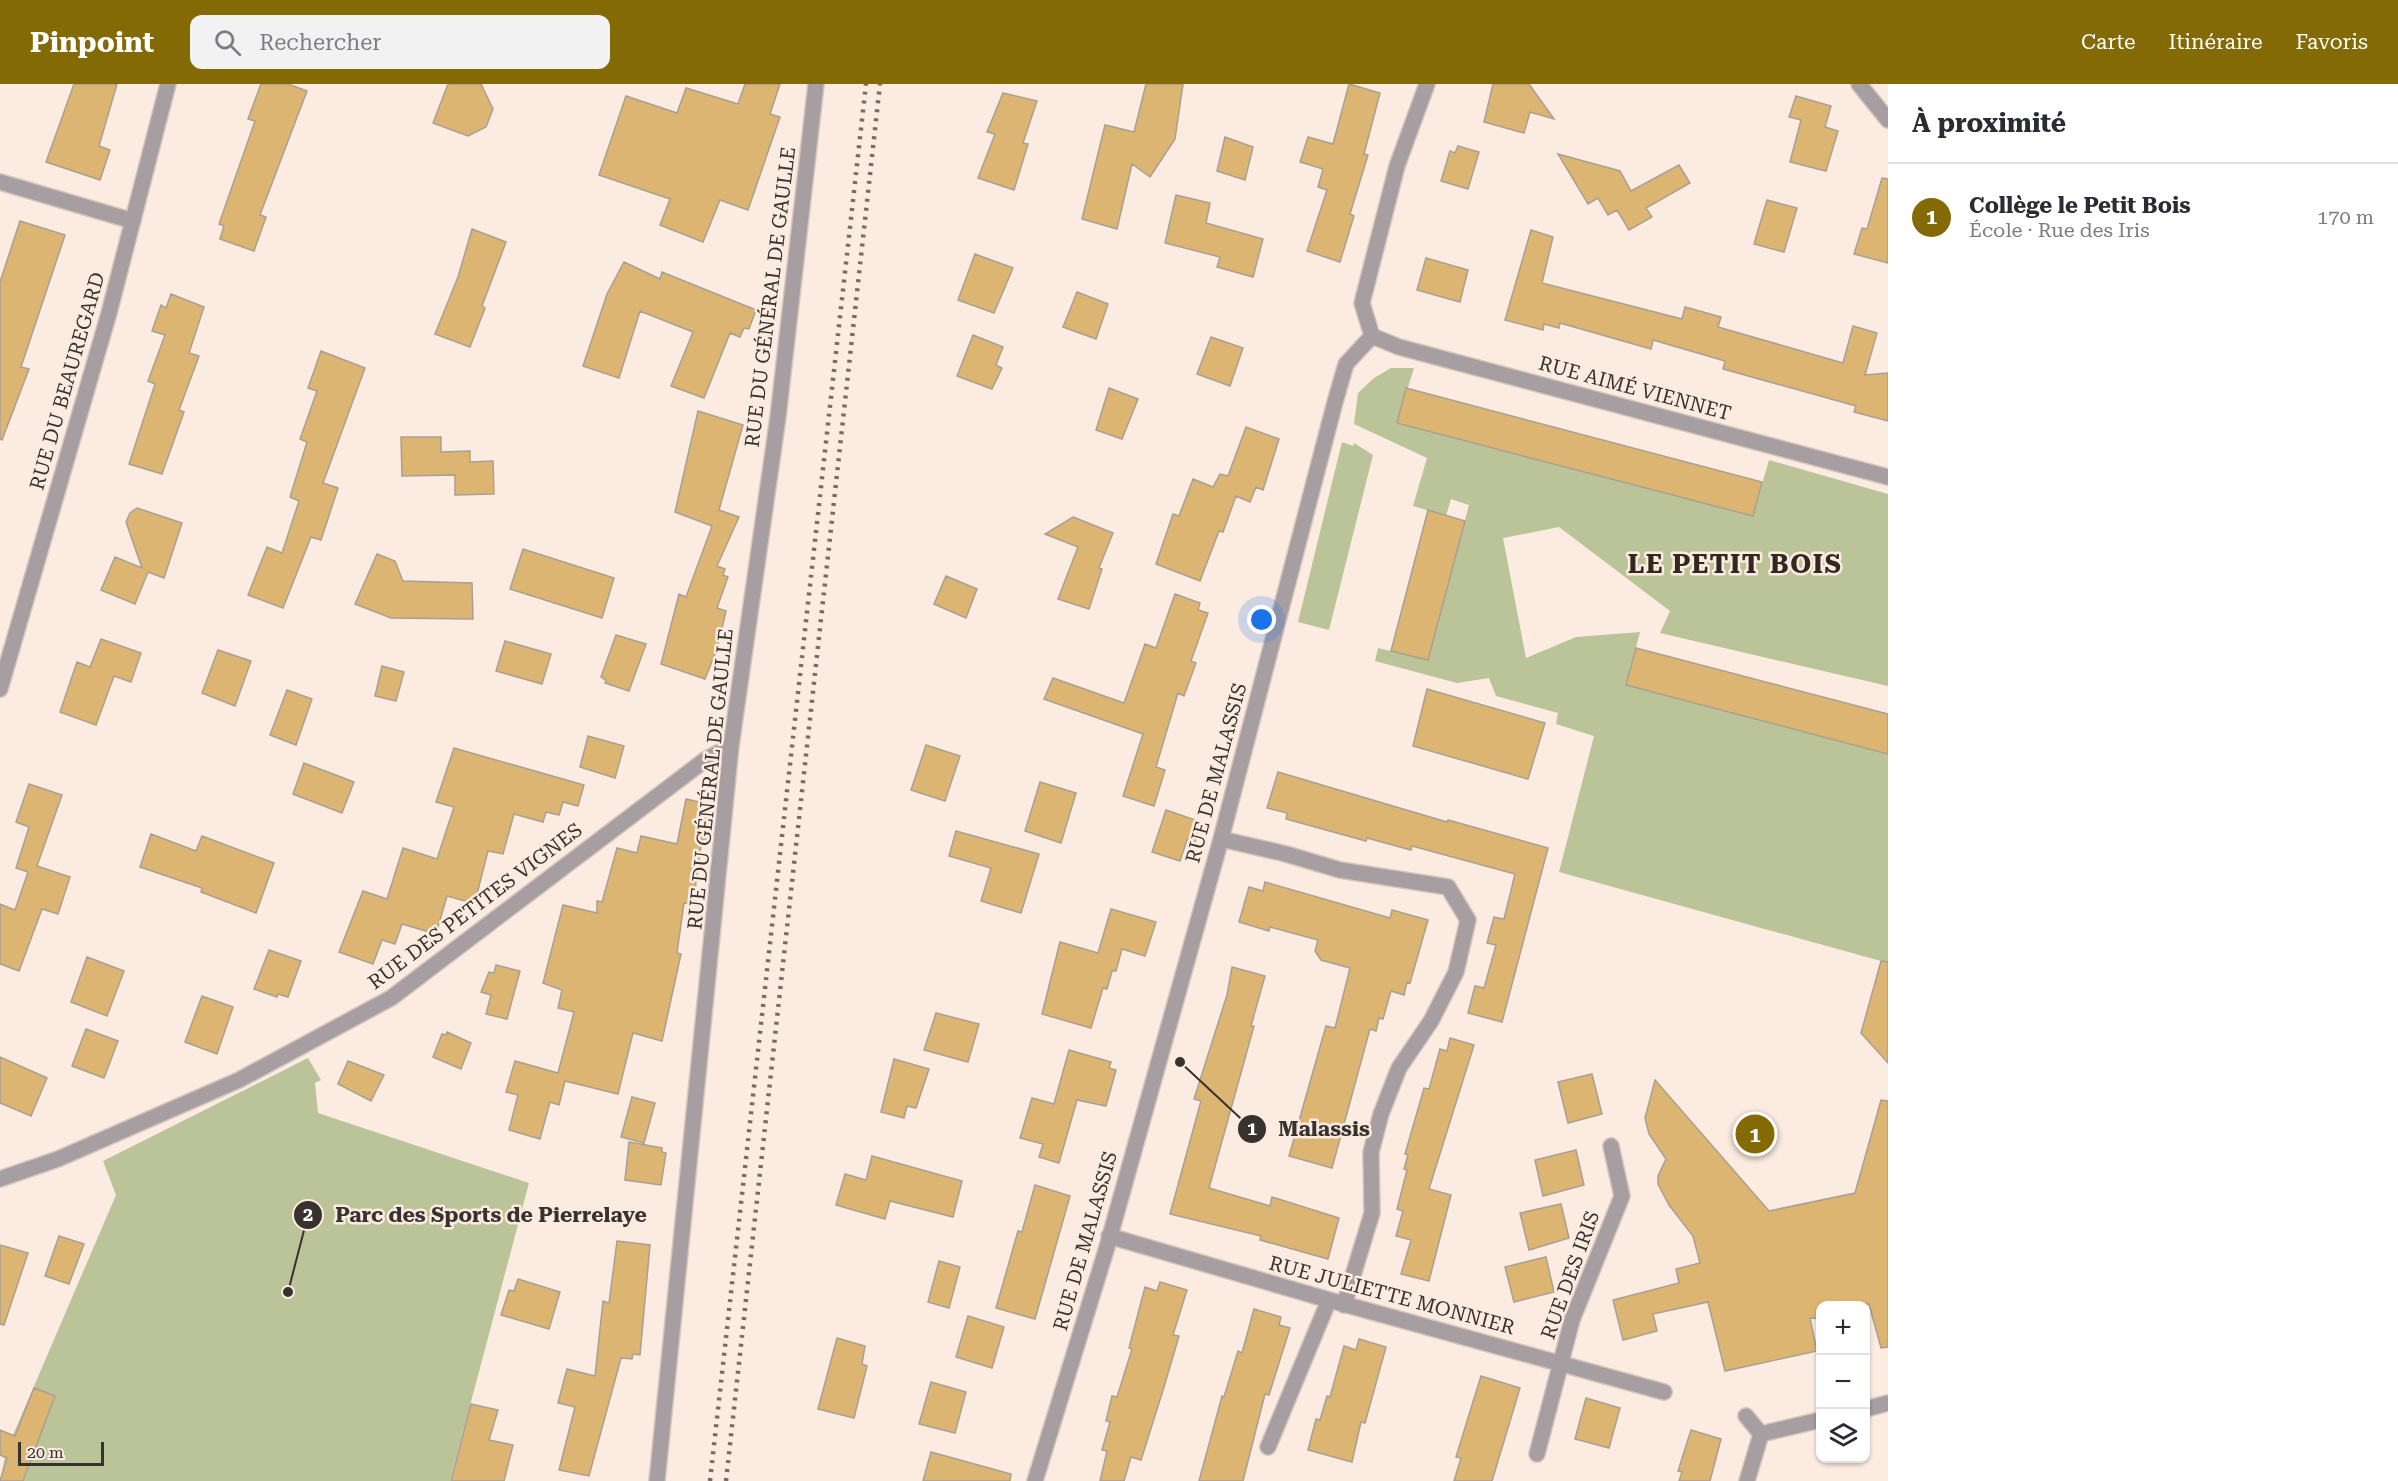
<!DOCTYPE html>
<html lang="fr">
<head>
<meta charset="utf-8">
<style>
	body { margin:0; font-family:"Roboto Serif",serif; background:#f2f2f3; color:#2b2b33 }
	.controls { position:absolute; right:18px; bottom:18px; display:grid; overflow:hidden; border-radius:12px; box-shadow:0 2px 4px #0004 }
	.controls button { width:54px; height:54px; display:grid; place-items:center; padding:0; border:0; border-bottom:2px solid #e1e1e2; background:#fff; color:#2b2b33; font:30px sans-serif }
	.scale { position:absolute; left:18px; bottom:15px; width:86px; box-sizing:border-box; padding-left:6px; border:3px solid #38322e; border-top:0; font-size:16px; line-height:21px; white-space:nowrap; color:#38322e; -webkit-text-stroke:4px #fbebe1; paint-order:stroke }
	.you { position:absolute; left:1262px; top:536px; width:21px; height:21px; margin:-15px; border:4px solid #fff; border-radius:50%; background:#1a73e8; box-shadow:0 0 0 9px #1a73e833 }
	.badge { display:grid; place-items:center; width:39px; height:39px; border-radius:50%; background:#846a04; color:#fff; font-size:20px; font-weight:700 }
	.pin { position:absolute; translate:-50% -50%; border:3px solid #fff; box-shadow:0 2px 6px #0006 }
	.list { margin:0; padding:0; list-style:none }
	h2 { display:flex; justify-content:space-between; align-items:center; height:78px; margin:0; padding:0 24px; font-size:26px }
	h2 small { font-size:20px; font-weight:400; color:#7c7c81 }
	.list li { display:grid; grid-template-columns:39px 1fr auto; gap:18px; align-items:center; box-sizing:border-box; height:108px; padding:0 24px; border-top:2px solid #e1e1e2 }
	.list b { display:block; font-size:22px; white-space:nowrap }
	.list p { margin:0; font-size:20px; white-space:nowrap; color:#7c7c81 }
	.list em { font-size:20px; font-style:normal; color:#7c7c81 }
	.icon { flex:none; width:33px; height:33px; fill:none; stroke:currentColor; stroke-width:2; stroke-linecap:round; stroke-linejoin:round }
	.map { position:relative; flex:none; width:1888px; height:1397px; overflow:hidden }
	header { display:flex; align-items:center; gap:36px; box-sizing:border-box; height:84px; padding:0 30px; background:#846a04; color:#fff }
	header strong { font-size:28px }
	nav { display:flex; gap:33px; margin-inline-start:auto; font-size:21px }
	.search { width:420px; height:54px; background:#f2f2f3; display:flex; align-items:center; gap:15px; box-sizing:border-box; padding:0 21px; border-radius:12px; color:#7c7c81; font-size:22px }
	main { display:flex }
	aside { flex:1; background:#fff }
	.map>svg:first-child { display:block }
	.green { fill:#bbc499 }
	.building { fill:#ddb572; stroke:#a8a092; stroke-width:1.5 }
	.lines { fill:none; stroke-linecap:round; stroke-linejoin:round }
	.minor-casing { stroke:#d4c6bd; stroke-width:18 }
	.minor { stroke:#a69ea0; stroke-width:15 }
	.rail { stroke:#766c66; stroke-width:4.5; stroke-dasharray:3 6; stroke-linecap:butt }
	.labels { text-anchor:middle; stroke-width:5; stroke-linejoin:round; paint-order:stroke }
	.street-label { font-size:20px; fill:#38322e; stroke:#fbebe1 }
	.district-label { font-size:26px; font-weight:bold; letter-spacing:1.5px; fill:#332820; stroke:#fbebe1 }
	.leader { fill:none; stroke:#38322e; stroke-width:2 }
	.callout-dot { fill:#38322e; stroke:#fbebe1; stroke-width:2 }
	.mark-label { font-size:18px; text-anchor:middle; font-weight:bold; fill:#fff }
	.callout-label { font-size:21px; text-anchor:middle; font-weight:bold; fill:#38322e; stroke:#fbebe1; stroke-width:5; stroke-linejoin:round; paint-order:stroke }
</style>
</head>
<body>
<header>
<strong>Pinpoint</strong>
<div class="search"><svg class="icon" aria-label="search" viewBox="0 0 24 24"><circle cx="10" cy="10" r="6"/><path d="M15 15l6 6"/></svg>Rechercher</div>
<nav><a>Carte</a><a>Itinéraire</a><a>Favoris</a></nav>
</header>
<main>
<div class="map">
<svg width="1888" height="1397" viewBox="0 0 1888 1397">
	<rect width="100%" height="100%" fill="#fbebe1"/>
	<path class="green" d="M1391 284H1414L1397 339 1753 432 1769 376 1888 410V602L1660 549 1670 527 1559 443 1503 454 1526 574 1576 553 1640 548 1626 601 1888 670V879L1559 788 1594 652 1556 640 1558 629 1496 612 1489 594 1457 599 1375 577 1378 564 1428 576 1469 421 1451 415 1446 432 1413 422 1427 374 1354 340 1358 309 1374 294Z
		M1342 358 1353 362 1354 359 1373 371 1329 546 1298 538Z
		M308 974 321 996 315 999 318 1029 529 1099 450 1397H0L5 1373 0 1371V1346L13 1351 116 1111 103 1077Z"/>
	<path class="building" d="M74 0H117L99 62 110 66 100 96 46 78Z
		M261 0H288L307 7 260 131 266 133 254 167 220 155 224 142 219 140 255 37 248 35Z
		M448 0H481L493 25 486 43 468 52 433 39Z
		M745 0H780L770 30 780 33 748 126 720 116 703 158 660 141 670 115 599 91 626 12 677 29 686 4 738 20Z
		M1146 0H1183L1175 55 1150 93 1132 80 1117 145 1082 135 1105 41 1134 48Z
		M1349 0 1380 9 1364 70 1368 71 1350 130 1354 132 1340 178 1307 167 1327 106 1318 103 1323 85 1300 78 1308 53 1333 60Z
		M1493 0H1529L1554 35 1530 28 1524 49 1484 38Z
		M1003 9 1037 17 1023 59 1028 60 1014 106 978 94 995 50 987 48Z
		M1796 12 1831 22 1825 43 1838 47 1826 87 1790 78 1801 36 1789 33Z
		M1225 53 1253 63 1245 96 1217 87Z
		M1458 62 1479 68 1468 105 1441 97 1450 67 1455 69Z
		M1558 70 1620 87 1631 107 1679 81 1690 99 1646 124 1652 133 1629 146 1617 126 1608 131 1598 114 1588 120Z
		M1882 94 1888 95V179L1854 170 1862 144 1867 145Z
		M1176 111 1210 119 1206 139 1263 155 1253 193 1217 183 1220 173 1165 159Z
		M1767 116 1797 124 1784 168 1754 160Z
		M20 137 65 151 21 283 29 285 2 356 0 355V198Z
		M472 145 506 158 482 222 485 224 470 263 435 250 458 193Z
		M1531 146 1553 153 1542 199 1682 235 1685 223 1721 233 1718 243 1843 279 1853 242 1877 249 1865 291 1888 289V337L1854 328 1856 322 1723 285 1725 277 1653 256 1651 265 1560 239 1559 244 1544 240 1543 246 1505 236Z
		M975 170 1013 184 994 229 958 216Z
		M1426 174 1468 186 1460 218 1417 206Z
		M624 178 660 195 662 188 756 226 749 245 744 244 740 253 730 249 704 314 671 302 693 248 640 227 619 294 583 282 607 210Z
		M1077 208 1108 220 1096 255 1063 243Z
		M171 210 204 223 189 269 199 272 179 326 184 328 162 390 129 380 155 300 148 297 165 251 152 247 161 221 166 224Z
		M973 251 1003 263 996 281 1002 284 992 305 957 292Z
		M1211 253 1243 264 1230 302 1197 290Z
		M321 267 365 284 323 399 338 404 321 456 311 453 283 524 248 511 267 463 282 469 299 417 290 413 307 358 300 355 317 307 308 304Z
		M1109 304 1138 315 1122 355 1096 346Z
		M1406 304 1762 398 1753 432 1397 339Z
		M698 327 743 341 719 426 739 433 717 482 725 485 723 491 728 493 717 524 726 527 717 565 705 595 661 580 679 510 686 513 712 442 675 428Z
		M1246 343 1279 355 1263 406 1256 403 1250 418 1236 412 1223 448 1219 447 1200 497 1156 480 1173 430 1179 432 1193 395 1213 403 1220 390 1228 392Z
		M401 353H441V368L470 367V378L493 377 494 410 455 411V391L402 392Z
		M137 424 182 439 164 494 148 488 135 520 101 506 115 473 142 484 126 438 130 429Z
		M1428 426 1465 437 1428 576 1391 567Z
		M1073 433 1113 449 1099 484 1102 485 1089 525 1058 515 1078 463 1045 450Z
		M523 465 614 494 602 534 510 505Z
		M377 470 395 477 403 497 472 499 473 535 391 534 355 520Z
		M946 492 977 505 966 534 934 520Z
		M1175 510 1200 519 1198 526 1208 529 1191 577 1196 579 1184 612 1178 609 1156 683 1165 686 1154 722 1123 712 1143 650 1044 615 1053 594 1124 619 1145 560 1156 564Z
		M616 551 646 560 629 607 605 599 606 596 601 593Z
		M101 555 141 569 131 598 114 592 96 641 60 628 77 578 90 583Z
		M505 557 551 570 542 600 496 587Z
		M1636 564 1888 630V670L1626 601Z
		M218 566 251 577 235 622 202 609Z
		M382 582 404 588 396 617 375 612Z
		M1427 605 1545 639 1528 695 1413 662Z
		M287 606 312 615 296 661 270 651Z
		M588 652 624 662 615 694 580 683Z
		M926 661 960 672 945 717 911 706Z
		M454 664 584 701 578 722 563 718 559 731 546 728 543 738 514 730 503 770 488 767 476 814 472 819 447 812 436 850 402 840 395 860 382 856 373 880 339 868 363 807 387 815 403 764 437 775 454 723 436 718Z
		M304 679 354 698 342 729 293 710Z
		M1278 688 1447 738 1448 736 1548 764 1502 938 1468 929 1475 902 1484 904 1496 861 1487 859 1494 833 1504 835 1515 790 1412 762 1411 766 1367 754 1366 757 1286 735 1287 729 1267 724Z
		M1040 698 1076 709 1061 759 1025 747Z
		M29 700 62 711 37 782 70 793 58 830 42 825 19 887 0 880V820L15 826 28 788 16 784 29 743 16 738Z
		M686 715 713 721 706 755H702L693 820 684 819 677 869 681 870 662 957 633 949 618 1010 565 997 559 1021 550 1018 540 1055 509 1046 518 1011 506 1008 515 977 558 989 574 928 558 924 562 906 543 899 563 821 597 829V817L602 818 617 764 637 769 641 752 677 760Z
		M1166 726 1201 738 1195 758 1187 756 1180 777 1152 768Z
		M956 747 1039 770 1021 829 981 817 991 784 949 772Z
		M151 750 196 767 202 752 274 779 256 829 201 808 202 804 140 783Z
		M1265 798 1390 834 1392 826 1428 836 1410 899 1407 898 1404 911 1391 907 1383 935 1379 934 1376 947 1370 945 1332 1084 1289 1072 1326 942 1335 944 1350 884 1321 876 1315 867 1318 856 1270 843 1269 847 1239 838 1249 803 1263 807Z
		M1111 825 1156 838 1145 872 1122 865 1116 887H1112L1107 905 1103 904 1091 944 1042 930 1060 858 1098 869Z
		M269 866 301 877 288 913 278 910 277 913 254 905Z
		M87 873 124 887 107 932 71 918Z
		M1881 877 1888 878V979L1861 949Z
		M496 881 520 887 507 935 486 930 491 911 481 908 489 888 494 889Z
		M1232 883 1265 892 1251 942H1254L1209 1104 1270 1122 1272 1113 1339 1134 1328 1175 1260 1156 1261 1152 1170 1130 1201 1017 1194 1015 1227 911Z
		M202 912 233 923 217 970 185 958Z
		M936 929 979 940 968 978 924 966Z
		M86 945 118 957 104 994 72 982Z
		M447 948 471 959 461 985 433 973 442 950 446 951Z
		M1450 954 1474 961 1429 1105 1451 1111 1429 1197 1401 1190 1411 1156 1396 1152 1403 1127 1397 1125 1407 1086 1404 1085 1408 1071 1405 1070 1424 1004 1429 1005 1440 965 1447 967Z
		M1069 966 1111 978 1109 984 1116 986 1106 1022 1077 1016 1059 1079 1039 1073 1043 1060 1020 1054 1032 1014 1054 1020Z
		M0 973 47 994 31 1032 0 1019Z
		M894 975 929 985 916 1024 907 1022 904 1034 881 1028Z
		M348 977 384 991 371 1017 338 1000Z
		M1592 990 1602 1030 1568 1039 1558 998Z
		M1655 996 1769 1127 1855 1109 1881 1016 1888 1017V1263L1881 1264 1869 1220 1821 1221V1235L1810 1234 1817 1267 1725 1287 1708 1218 1653 1230 1657 1247 1623 1256 1613 1216 1679 1199 1676 1185 1700 1179 1693 1152 1669 1121 1658 1100V1092L1666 1075 1649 1050 1645 1034Z
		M632 1013 655 1019 644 1059 621 1053Z
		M629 1058 662 1064V1068L666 1069 661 1101 625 1096Z
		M1576 1066 1584 1101 1543 1112 1535 1076Z
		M872 1072 962 1097 953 1133 890 1117 885 1135 836 1121 845 1090 866 1096Z
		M1035 1101 1070 1112 1035 1235 996 1224 1018 1147 1022 1148Z
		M1561 1120 1569 1154 1529 1166 1520 1129Z
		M59 1152 84 1160 69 1200 45 1192Z
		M617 1157 650 1161 640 1271 633 1270 632 1275 621 1274 589 1392 559 1386 575 1323 558 1319 567 1285 595 1292 603 1217 609 1219Z
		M0 1161 28 1169 4 1241 0 1240Z
		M1546 1173 1554 1208 1514 1218 1505 1183Z
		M939 1177 960 1183 949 1224 928 1218Z
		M518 1195 560 1208 549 1245 501 1231 509 1206 514 1207Z
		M1160 1198 1187 1206 1173 1251 1179 1252 1164 1303 1141 1376 1131 1373 1124 1397H1100L1107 1367 1102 1366 1110 1338 1106 1337 1112 1312 1117 1313 1132 1265 1129 1264 1145 1203 1157 1207Z
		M1254 1225 1281 1233 1279 1241 1290 1244 1269 1311 1265 1310 1243 1397H1199L1222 1312 1224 1313 1238 1267 1242 1269Z
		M968 1232 1004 1243 992 1284 956 1273Z
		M837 1254 865 1262 862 1280 867 1282 854 1334 818 1325Z
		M1359 1255 1386 1263 1365 1339 1361 1338 1352 1378 1308 1366 1316 1335 1320 1336 1327 1312 1330 1313 1344 1262 1356 1266Z
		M1481 1292 1520 1304 1492 1397H1454L1461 1374 1456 1373Z
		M931 1298 966 1308 955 1349 919 1340Z
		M34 1304 55 1312 23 1397H0L7 1374 0 1371V1346L15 1352Z
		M1586 1314 1620 1324 1609 1364 1575 1355Z
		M471 1320 498 1326 489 1356 513 1361 504 1397H451Z
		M1691 1346 1721 1355 1710 1397H1679L1682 1388 1678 1387Z
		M931 1368 1011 1390 1010 1397H923Z"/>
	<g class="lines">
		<g class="minor-casing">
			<path id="minor" d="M1859 0 1888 36
				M0 98 133 137
				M1372 252 1399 263 1888 393
				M0 605 109 229 168 0
				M1221 755 1286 770 1340 786 1448 803 1468 836 1456 888 1431 937 1399 984 1381 1030 1371 1068 1372 1129 1344 1221
				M0 1095 58 1075 239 996 391 914 705 676 731 662
				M1109 1152 1329 1216 1664 1308
				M1866 1325 1888 1319
				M1746 1332 1761 1350 1820 1336
				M1268 1363 1329 1216
				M1537 1370 1572 1236 1622 1112 1611 1062
				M657 1397 731 662 778 333 816 0
				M1035 1397 1107 1163 1221 755 1335 318 1346 280 1372 252 1362 219 1397 82 1427 0
				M1747 1397 1761 1350"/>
		</g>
		<use href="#minor" class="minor"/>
		<path class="rail" d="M710 1397 866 0
			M726 1397 880 0"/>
	</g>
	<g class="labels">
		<g class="street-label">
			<text transform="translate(770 213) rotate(-83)" y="7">RUE DU GÉNÉRAL DE GAULLE</text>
			<text transform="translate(67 297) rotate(-74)" y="7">RUE DU BEAUREGARD</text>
			<text transform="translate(1635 304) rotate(15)" y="7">RUE AIMÉ VIENNET</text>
			<text transform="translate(1216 689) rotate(-75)" y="7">RUE DE MALASSIS</text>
			<text transform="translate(710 695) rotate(-84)" y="7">RUE DU GÉNÉRAL DE GAULLE</text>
			<text transform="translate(475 822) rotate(-37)" y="7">RUE DES PETITES VIGNES</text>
			<text transform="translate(1085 1157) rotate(-74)" y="7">RUE DE MALASSIS</text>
			<text transform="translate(1570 1191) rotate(-70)" y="7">RUE DES IRIS</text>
			<text transform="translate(1392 1211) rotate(15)" y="7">RUE JULIETTE MONNIER</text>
		</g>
		<g class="district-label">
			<text x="1735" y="489">LE PETIT BOIS</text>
		</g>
	</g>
	<path class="leader" d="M1180 978L1252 1045M288 1208L308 1131"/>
	<g class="callout-dot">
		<circle cx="1180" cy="978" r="6"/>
		<circle cx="288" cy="1208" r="6"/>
		<circle cx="1252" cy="1045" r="15"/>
		<circle cx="308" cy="1131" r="15"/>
	</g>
	<g class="mark-label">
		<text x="1252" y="1051">1</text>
		<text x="308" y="1137">2</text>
	</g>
	<g class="callout-label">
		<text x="1324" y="1052">Malassis</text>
		<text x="491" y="1138">Parc des Sports de Pierrelaye</text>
	</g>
</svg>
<div class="controls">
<button>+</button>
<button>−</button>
<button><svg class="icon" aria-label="layers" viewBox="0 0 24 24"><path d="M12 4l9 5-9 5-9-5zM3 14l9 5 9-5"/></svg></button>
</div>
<div class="scale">20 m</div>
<div class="you"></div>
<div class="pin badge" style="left:1755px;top:1050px">1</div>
</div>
<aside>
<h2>À proximité<small></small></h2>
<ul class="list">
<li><span class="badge">1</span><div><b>Collège le Petit Bois</b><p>École · Rue des Iris</p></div><em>170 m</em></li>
</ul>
</aside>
</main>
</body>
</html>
